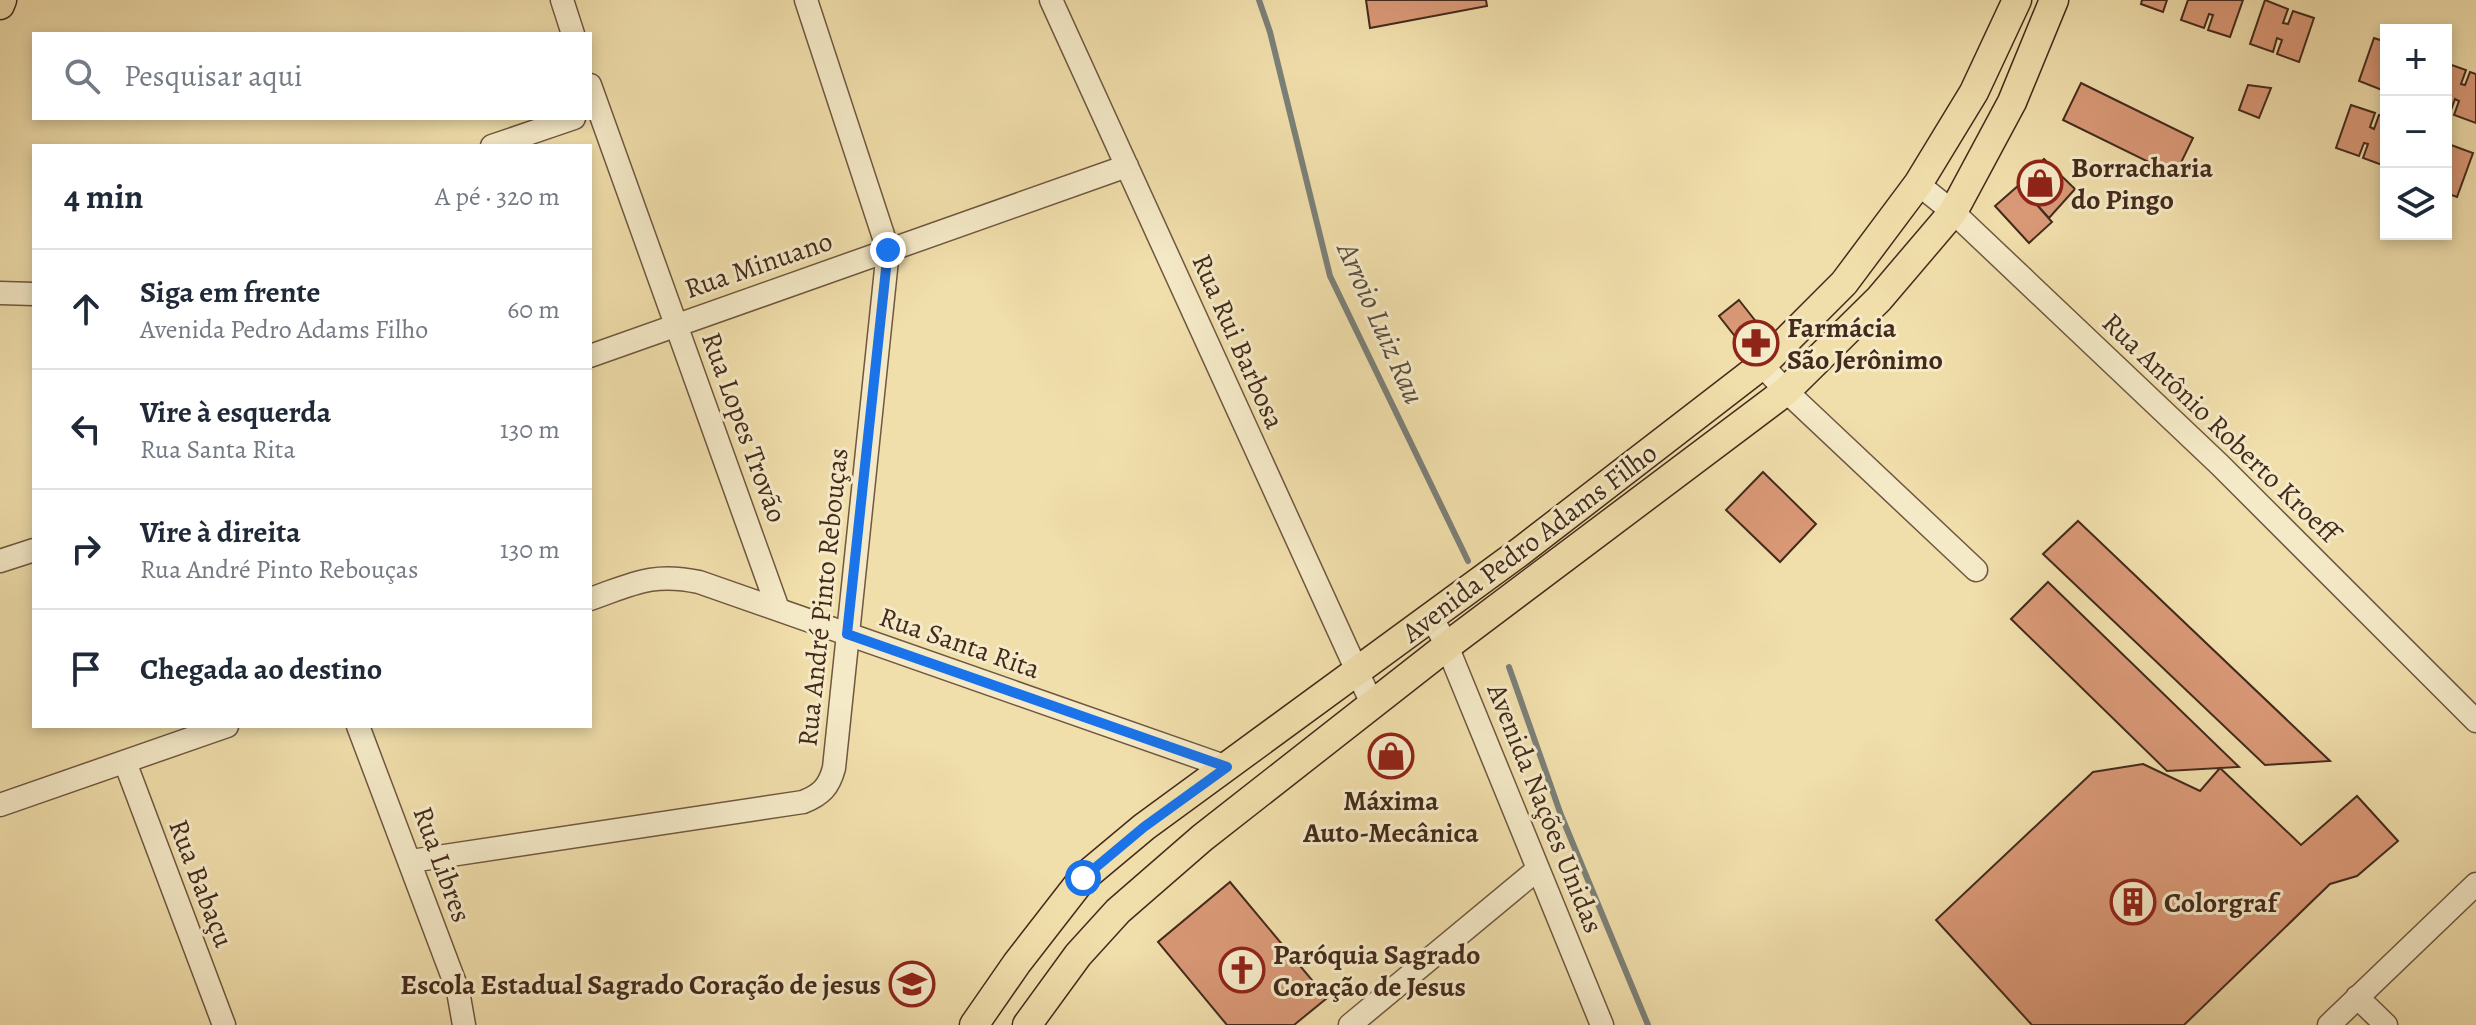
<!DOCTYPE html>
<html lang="pt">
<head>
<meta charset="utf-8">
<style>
	body { margin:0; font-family:Alegreya,serif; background:#f2f2f3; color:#1f2937 }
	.controls { position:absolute; right:24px; top:24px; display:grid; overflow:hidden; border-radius:0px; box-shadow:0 4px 12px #0003 }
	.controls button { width:72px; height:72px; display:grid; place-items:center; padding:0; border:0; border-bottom:2px solid #e0e1e3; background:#fff; color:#1f2937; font:40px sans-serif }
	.stop { position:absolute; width:24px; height:24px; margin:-18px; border:6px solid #1a73e8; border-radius:50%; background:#fff }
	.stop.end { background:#1a73e8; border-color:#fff; box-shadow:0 2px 8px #0008 }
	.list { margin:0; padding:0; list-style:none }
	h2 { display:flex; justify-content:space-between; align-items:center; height:104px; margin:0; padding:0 32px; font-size:34px }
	h2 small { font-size:26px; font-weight:400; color:#747a83 }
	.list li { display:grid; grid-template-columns:52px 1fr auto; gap:24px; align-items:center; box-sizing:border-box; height:120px; padding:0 32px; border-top:2px solid #e0e1e3 }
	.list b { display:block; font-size:30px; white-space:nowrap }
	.list p { margin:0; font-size:26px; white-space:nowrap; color:#747a83 }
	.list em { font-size:26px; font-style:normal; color:#747a83 }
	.icon { flex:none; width:44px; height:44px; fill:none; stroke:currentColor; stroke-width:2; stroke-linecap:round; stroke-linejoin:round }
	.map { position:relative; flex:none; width:2476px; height:1025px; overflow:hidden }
	.search { position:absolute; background:#fff; box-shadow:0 4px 12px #0003; left:32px; top:32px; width:560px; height:88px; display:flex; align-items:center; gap:20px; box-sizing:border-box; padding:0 28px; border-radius:0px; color:#747a83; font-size:30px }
	.panel { position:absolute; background:#fff; box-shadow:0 4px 12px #0003; left:32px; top:144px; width:560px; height:584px; border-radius:0px }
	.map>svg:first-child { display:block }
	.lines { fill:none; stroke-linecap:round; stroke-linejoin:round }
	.stream { stroke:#7b8078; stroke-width:6 }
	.building { fill:#d99876; stroke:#442a1c; stroke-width:2 }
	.minor-casing { stroke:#6f5740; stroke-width:25 }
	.major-casing { stroke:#442a1c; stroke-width:31 }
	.minor { stroke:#f5eac8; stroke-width:22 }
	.major { stroke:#f0deab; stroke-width:28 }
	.route { stroke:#1a73e8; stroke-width:10 }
	.labels { text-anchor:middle; stroke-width:6; stroke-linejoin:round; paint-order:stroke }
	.poi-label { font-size:28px; font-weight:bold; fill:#442a1c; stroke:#f5eac8; text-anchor:start }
	.street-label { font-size:28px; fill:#442a1c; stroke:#f5eac8 }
	.water-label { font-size:30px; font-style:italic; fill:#5b4e42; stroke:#f5eac8 }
</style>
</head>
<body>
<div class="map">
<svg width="2476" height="1025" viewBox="0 0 2476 1025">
	<rect width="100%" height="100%" fill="#f0deab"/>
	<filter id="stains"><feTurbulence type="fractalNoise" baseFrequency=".0025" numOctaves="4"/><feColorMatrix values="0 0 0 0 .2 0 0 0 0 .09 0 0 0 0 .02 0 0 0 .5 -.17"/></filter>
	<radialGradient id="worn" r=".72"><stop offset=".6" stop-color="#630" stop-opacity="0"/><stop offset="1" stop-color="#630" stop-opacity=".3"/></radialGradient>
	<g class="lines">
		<path class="stream" d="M1259 0 1270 32 1330 276 1468 561
			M1509 667 1561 815 1648 1025"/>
	</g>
	<path class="building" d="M1366 0H1486L1487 6 1370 28Z
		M2142 0H2167L2163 12 2141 4Z
		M2188 0H2243L2230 37 2208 30 2213 15 2209 14 2204 28 2181 20Z
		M2265 0 2288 9 2283 23 2288 24 2293 11 2314 18 2299 62 2277 54 2282 40 2277 38 2273 52 2250 44Z
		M2374 38 2386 42V79L2382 90 2359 81Z
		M2446 63 2466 70 2461 84 2465 85 2470 72 2476 74V123L2454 115 2459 101 2455 99 2450 113 2446 111Z
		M2081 83 2193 138 2175 175 2063 120Z
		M2248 85 2271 88 2259 118 2239 110Z
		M2351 105 2375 113 2370 127 2374 129 2379 115 2386 117 2385 166 2363 158 2368 144 2364 143 2359 156 2336 148Z
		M2451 145 2473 153 2457 197 2446 193V159Z
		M2044 159 2075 189 2049 218 2019 185Z
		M2019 185 2052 222 2029 243 1995 206Z
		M1739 300 1776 347 1756 363 1719 316Z
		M1763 472 1816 524 1780 562 1726 510Z
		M2078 521 2330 761 2265 765 2043 554Z
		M2048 582 2239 767 2167 771 2011 619Z
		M2143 764 2200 791 2220 768 2301 845 2357 796 2398 841 2357 876 2330 884 2184 1025H2032L1936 920 2093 772Z
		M1230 882 1327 998 1294 1025H1227L1158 942Z"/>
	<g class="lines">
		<g class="minor-casing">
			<path id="minor" d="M562 0 573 34
				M1051 0 1373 706
				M590 85 778 609
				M492 146 574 118
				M1918 184 1953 212 2220 465 2476 721
				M0 293 34 294
				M590 356 1127 166
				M1762 365 1786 391 1976 570
				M0 561 34 550
				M590 599C633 584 653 572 699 582L1227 767
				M1431 616 1447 646 1602 1025
				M358 726 458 991 464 1025
				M125 762 224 1025
				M0 805 227 726
				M411 861 803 802C821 795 829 787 834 768L888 250 806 0
				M2357 997 2386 1025
				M1350 1025 1538 869
				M2329 1025 2476 884"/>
		</g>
		<g class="major-casing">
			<path id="major" d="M0 5 2 0
				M974 1025 1017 963 1083 878 1144 827 1521 551 1762 365 1844 283 1918 184 1974 92 2017 0
				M1027 1025 1078 955 1118 911 1202 838 1447 646 1786 391 1879 299 1953 212 2012 102 2054 0"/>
		</g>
		<use href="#minor" class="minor"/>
		<use href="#major" class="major"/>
	</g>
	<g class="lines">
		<path class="route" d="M888 250 847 634 1227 767 1144 827 1083 878"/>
	</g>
	<defs>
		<g id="shop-ring" transform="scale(2.3)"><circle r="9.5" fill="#f5eac8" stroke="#8f2418" stroke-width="1.5"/><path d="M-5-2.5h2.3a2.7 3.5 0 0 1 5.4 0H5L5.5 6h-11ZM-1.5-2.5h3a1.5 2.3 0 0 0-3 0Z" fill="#8f2418"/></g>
		<g id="pharmacy-ring" transform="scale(2.3)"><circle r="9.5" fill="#f5eac8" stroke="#8f2418" stroke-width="1.5"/><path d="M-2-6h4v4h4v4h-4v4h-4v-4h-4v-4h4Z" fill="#8f2418"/></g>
		<g id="building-ring" transform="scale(2.3)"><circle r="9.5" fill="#f5eac8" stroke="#8f2418" stroke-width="1.5"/><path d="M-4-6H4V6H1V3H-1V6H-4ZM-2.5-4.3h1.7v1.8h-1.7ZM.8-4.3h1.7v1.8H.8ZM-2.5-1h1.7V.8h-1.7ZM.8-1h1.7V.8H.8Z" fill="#8f2418"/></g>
		<g id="church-ring" transform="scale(2.3)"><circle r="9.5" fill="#f5eac8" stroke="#8f2418" stroke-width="1.5"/><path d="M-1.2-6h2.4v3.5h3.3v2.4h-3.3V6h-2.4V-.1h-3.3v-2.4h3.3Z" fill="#8f2418"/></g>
		<g id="school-ring" transform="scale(2.3)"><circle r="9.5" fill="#f5eac8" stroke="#8f2418" stroke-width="1.5"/><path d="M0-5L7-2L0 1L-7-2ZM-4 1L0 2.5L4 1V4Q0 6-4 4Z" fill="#8f2418"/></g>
	</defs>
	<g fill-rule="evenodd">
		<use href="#shop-ring" x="2040" y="183"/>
		<use href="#pharmacy-ring" x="1756" y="343"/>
		<use href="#shop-ring" x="1391" y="756"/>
		<use href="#building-ring" x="2133" y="902"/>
		<use href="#church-ring" x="1242" y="970"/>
		<use href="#school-ring" x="912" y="984"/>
	</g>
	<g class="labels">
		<g class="poi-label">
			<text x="2071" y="177">Borracharia<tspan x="2071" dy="32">do Pingo</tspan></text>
			<text x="1787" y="337">Farmácia<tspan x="1787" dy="32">São Jerônimo</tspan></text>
			<text x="1391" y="810" text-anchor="middle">Máxima<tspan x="1391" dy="32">Auto-Mecânica</tspan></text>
			<text x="2164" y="912">Colorgraf</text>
			<text x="1273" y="964">Paróquia Sagrado<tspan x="1273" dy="32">Coração de Jesus</tspan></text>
			<text x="881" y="994" text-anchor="end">Escola Estadual Sagrado Coração de jesus</text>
		</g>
		<g class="street-label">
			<text transform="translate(758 264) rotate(-19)" y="10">Rua Minuano</text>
			<text transform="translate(1239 341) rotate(66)" y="10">Rua Rui Barbosa</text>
			<text transform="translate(745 427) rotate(70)" y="10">Rua Lopes Trovão</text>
			<text transform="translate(2221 427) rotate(44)" y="10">Rua Antônio Roberto Kroeff</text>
			<text transform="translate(1529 542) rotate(-37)" y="10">Avenida Pedro Adams Filho</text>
			<text transform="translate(822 597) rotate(-84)" y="10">Rua André Pinto Rebouças</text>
			<text transform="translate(960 642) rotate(19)" y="10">Rua Santa Rita</text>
			<text transform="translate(1546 808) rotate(68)" y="10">Avenida Nações Unidas</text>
			<text transform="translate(443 864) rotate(70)" y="10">Rua Libres</text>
			<text transform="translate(202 883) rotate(69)" y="10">Rua Babaçu</text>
		</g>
		<g class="water-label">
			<text transform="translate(1381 323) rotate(66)" y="10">Arroio Luiz Rau</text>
		</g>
	</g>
	<rect width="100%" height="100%" filter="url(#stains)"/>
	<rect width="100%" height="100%" fill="url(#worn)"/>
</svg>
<div class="controls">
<button>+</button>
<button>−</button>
<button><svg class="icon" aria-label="layers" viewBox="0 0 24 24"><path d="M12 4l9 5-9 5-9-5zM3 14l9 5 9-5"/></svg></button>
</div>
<div class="stop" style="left:1083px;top:878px"></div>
<div class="stop end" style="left:888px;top:250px"></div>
<div class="search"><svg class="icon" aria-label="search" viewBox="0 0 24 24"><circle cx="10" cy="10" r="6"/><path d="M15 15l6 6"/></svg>Pesquisar aqui</div>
<section class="panel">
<h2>4 min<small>A pé · 320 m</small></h2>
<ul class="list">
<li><svg class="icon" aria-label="ahead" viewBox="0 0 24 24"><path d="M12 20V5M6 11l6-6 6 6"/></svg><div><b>Siga em frente</b><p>Avenida Pedro Adams Filho</p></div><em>60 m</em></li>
<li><svg class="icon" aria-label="left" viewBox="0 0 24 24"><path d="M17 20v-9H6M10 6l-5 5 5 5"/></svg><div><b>Vire à esquerda</b><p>Rua Santa Rita</p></div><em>130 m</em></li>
<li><svg class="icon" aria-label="right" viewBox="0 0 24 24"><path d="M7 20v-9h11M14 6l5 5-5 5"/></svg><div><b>Vire à direita</b><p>Rua André Pinto Rebouças</p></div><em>130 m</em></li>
<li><svg class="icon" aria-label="arrive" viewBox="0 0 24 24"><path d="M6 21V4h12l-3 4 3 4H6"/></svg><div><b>Chegada ao destino</b></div></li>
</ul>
</section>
</div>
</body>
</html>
